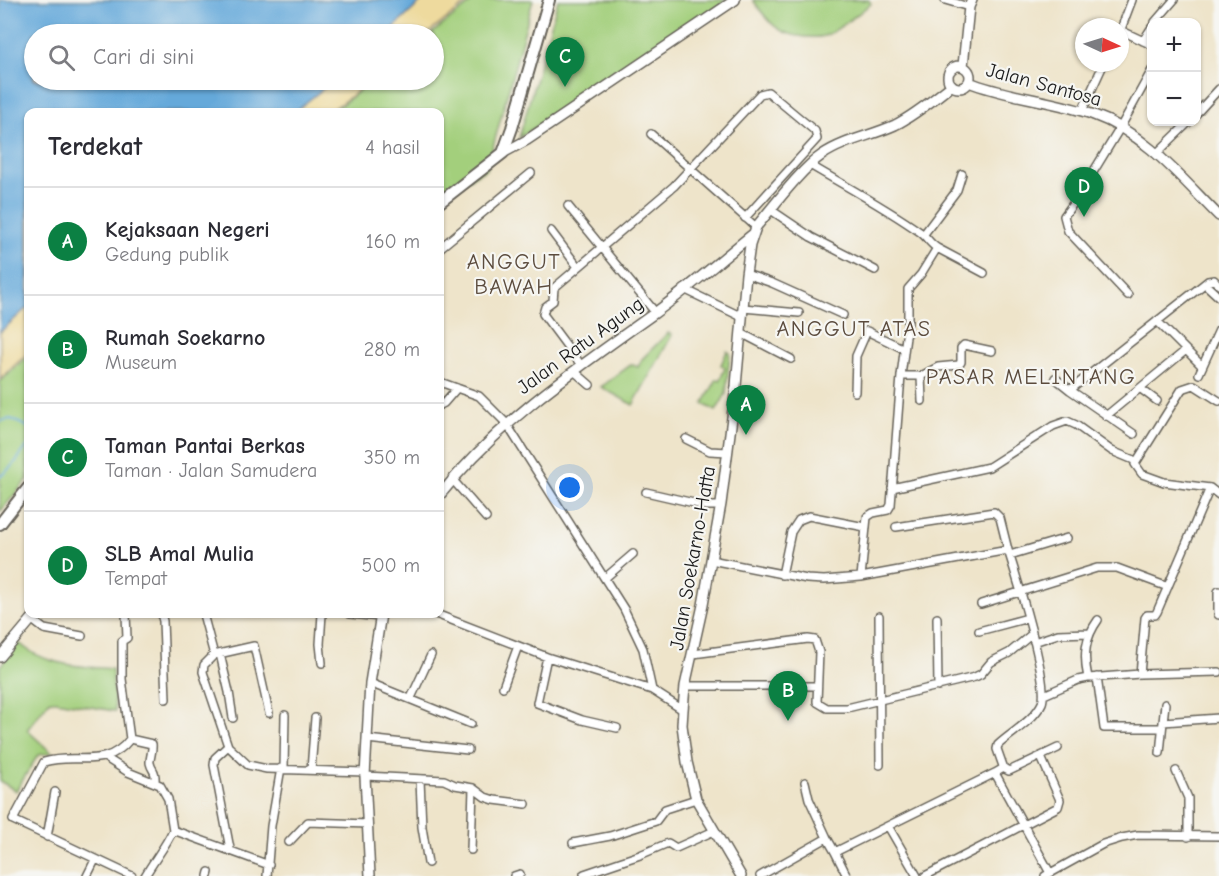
<!DOCTYPE html>
<html lang="id">
<head>
<meta charset="utf-8">
<style>
	body { margin:0; font-family:"Comic Neue",sans-serif; background:#f7f7f7; color:#2b2b33 }
	.controls { position:absolute; right:18px; top:18px; display:grid; overflow:hidden; border-radius:12px; box-shadow:0 2px 4px #0004 }
	.controls button { width:54px; height:54px; display:grid; place-items:center; padding:0; border:0; border-bottom:2px solid #e1e1e2; background:#fff; color:#2b2b33; font:30px sans-serif }
	.compass { position:absolute; left:1075px; top:18px; width:54px; height:54px; border-radius:50%; background:#fff; box-shadow:0 2px 4px #0004; rotate:94deg }
	.you { position:absolute; left:570px; top:488px; width:21px; height:21px; margin:-15px; border:4px solid #fff; border-radius:50%; background:#1a73e8; box-shadow:0 0 0 9px #1a73e833 }
	.badge { display:grid; place-items:center; width:39px; height:39px; border-radius:50%; background:#0b8043; color:#fff; font-size:20px; font-weight:700 }
	.pin { position:absolute; translate:-50% -50px; filter:drop-shadow(0 2px 3px #0008) }
	.pin::after { content:''; position:absolute; top:32px; width:21px; height:18px; background:inherit; clip-path:polygon(0 0,100% 0,50% 100%) }
	.list { margin:0; padding:0; list-style:none }
	h2 { display:flex; justify-content:space-between; align-items:center; height:78px; margin:0; padding:0 24px; font-size:26px }
	h2 small { font-size:20px; font-weight:400; color:#7c7c81 }
	.list li { display:grid; grid-template-columns:39px 1fr auto; gap:18px; align-items:center; box-sizing:border-box; height:108px; padding:0 24px; border-top:2px solid #e1e1e2 }
	.list b { display:block; font-size:22px; white-space:nowrap }
	.list p { margin:0; font-size:20px; white-space:nowrap; color:#7c7c81 }
	.list em { font-size:20px; font-style:normal; color:#7c7c81 }
	.icon { flex:none; width:33px; height:33px; fill:none; stroke:currentColor; stroke-width:2; stroke-linecap:round; stroke-linejoin:round }
	.map { position:relative; flex:none; width:1219px; height:876px; overflow:hidden }
	.search { position:absolute; background:#fff; box-shadow:0 2px 4px #0004; left:24px; top:24px; width:420px; height:66px; display:flex; align-items:center; gap:15px; box-sizing:border-box; padding:0 21px; border-radius:33px; color:#7c7c81; font-size:22px }
	.panel { position:absolute; background:#fff; box-shadow:0 2px 4px #0004; left:24px; top:108px; width:420px; height:510px; border-radius:12px }
	.map>svg:first-child { display:block }
	.green { fill:#a3cf7c; stroke:#60764c; stroke-width:1.5 }
	.sand { fill:#eeda9e; stroke:#857b5d; stroke-width:1.5 }
	.water { fill:#65a9da; stroke:#40627b; stroke-width:1.5 }
	.lines { fill:none; stroke-linecap:round; stroke-linejoin:round }
	.stream { stroke:#65a9da; stroke-width:2 }
	.street-casing { stroke:#666259; stroke-width:10 }
	.secondary-casing { stroke:#666259; stroke-width:12 }
	.primary-casing { stroke:#666259; stroke-width:14 }
	.street { stroke:#fff; stroke-width:7 }
	.secondary { stroke:#fff; stroke-width:9 }
	.primary { stroke:#fff; stroke-width:10 }
	.labels { text-anchor:middle; stroke-width:4.5; stroke-linejoin:round; paint-order:stroke }
	.street-label { font-size:20px; fill:#1c1c1c; stroke:#f6f6f2 }
	.quarter-label { font-size:22px; letter-spacing:1.5px; fill:#5b4b3d; stroke:#f6f6f2 }
</style>
</head>
<body>
<div class="map">
<svg width="1219" height="876" viewBox="0 0 1219 876">
	<rect width="100%" height="100%" fill="#f6f6f2"/>
	<filter id="ink" filterUnits="userSpaceOnUse"><feTurbulence type="fractalNoise" baseFrequency=".0167" numOctaves="2"/><feDisplacementMap in="SourceGraphic" scale="12" xChannelSelector="R" yChannelSelector="G"/><feConvolveMatrix kernelMatrix="1 2 1 2 8 2 1 2 1" color-interpolation-filters="sRGB"/></filter>
	<filter id="wash" filterUnits="userSpaceOnUse"><feTurbulence type="fractalNoise" baseFrequency=".008" numOctaves="4" result="noise"/><feDisplacementMap in="SourceGraphic" scale="24" xChannelSelector="R" yChannelSelector="G"/><feGaussianBlur stdDeviation="1.35" result="paint"/><feColorMatrix in="noise" values="0 0 0 0 0 0 0 0 0 0 0 0 0 0 0 0 0 1.4 0 .05"/><feComposite in="paint" operator="in"/></filter>
	<g filter="url(#wash)">
		<rect width="100%" height="100%" fill="#eee4ca"/>
		<path class="green" d="M475 0H533L487 169 440 195V112H332L374 80H434V34H431Z
			M558 0H728L519 138Z
			M753 0H869L871 4C861 11 835 33 824 36 819 38 811 37 805 37 778 35 768 22 753 0Z
			M668 333 672 335 633 405 601 387 632 364 638 367 642 359Z
			M727 351 730 353 726 394 716 411 703 404 717 379 720 380 725 368 721 365Z
			M28 356V479L0 512V382Z
			M19 643C45 666 79 666 112 669L115 711 50 700 27 730 52 753 38 755 16 791 0 781V666Z"/>
		<path class="sand" d="M423 0H471L427 34H387Z
			M334 80H372L329 112H294Z
			M28 307V353L0 379V332Z"/>
		<path class="water" d="M0 0H423L387 34H34V80H334L294 112H28V307L0 332Z"/>
		<g class="lines">
			<path class="stream" d="M0 421 11 419 28 427
				M0 477 14 464 28 445"/>
		</g>
	</g>
	<g filter="url(#ink)">
		<g class="lines">
			<g class="street-casing">
				<path id="street" d="M945 0 969 7
					M1155 22 1174 0
					M1121 29 1132 0
					M1120 30 1152 45
					M1143 41 1152 27
					M1082 111 1104 63
					M1196 114 1219 89
					M651 134 756 227
					M1156 154 1189 122
					M810 165C847 187 885 207 920 232 927 237 930 244 937 248L921 274 908 289V321L901 376 891 505 888 510 873 513 867 517 861 577
					M568 206 655 312
					M771 210 811 237 875 270
					M551 231 578 267
					M924 234 957 190 962 174
					M440 248 531 173
					M937 248 984 273
					M746 274 772 283 843 315
					M1205 284 1219 297
					M684 289 742 317
					M1128 295 1068 231 1064 216 1078 197 1120 128 1152 70
					M743 308 799 313
					M1157 321 1202 366
					M741 333 791 359
					M581 365 543 314 545 307 553 301 554 288 674 186 760 94 768 92 815 131 817 139 745 218
					M574 371 590 385
					M1199 374 1219 330
					M901 376H921L938 367 959 365 961 362V348L964 345 992 351
					M921 376 922 401
					M1055 378 1070 390
					M440 382 479 396 506 423 624 609 643 649 652 690 683 710
					M1141 389 1157 401
					M855 392 856 356 867 331 904 349
					M1219 401 1194 385 1182 389 1135 464 1142 474 1164 482 1210 488 1219 495
					M440 405 444 403 457 388
					M1106 416 1186 350
					M1134 434 1070 390 1208 281 1214 280 1219 285
					M686 439 710 451 728 452
					M452 479 486 518
					M892 488 989 467 1053 426 1067 421 1076 425 1112 451 1136 461
					M646 492 707 506H721
					M896 527 994 512 1000 518 1008 550
					M1010 555 1067 538
					M711 560 807 579 824 580 861 577 1008 550C1016 575 1050 684 1042 703 1034 720 1011 733 998 745L997 749 1003 766 1002 769 995 773 1050 873
					M782 575 791 532 799 520 809 516 865 527
					M605 578 633 554
					M981 604 1097 568H1117L1168 587
					M126 614 127 638 122 641V679L130 739C105 771 76 752 44 762L13 820 132 876
					M161 614 163 621 166 699
					M203 614 214 655
					M322 614 320 644 322 663
					M350 614 380 617
					M436 614 547 657 652 690
					M879 616 880 765
					M937 618 938 687
					M31 619 44 629 82 636
					M979 631 1028 618
					M1034 642 1058 634 1089 633
					M220 654 229 692 233 718
					M693 654 808 639 815 640 819 652 817 702 827 708H847L975 677 981 674 991 662 1009 653 1032 634
					M547 657 537 703 582 720 617 728
					M1140 674 1145 618 1147 615H1155L1157 612 1210 488
					M1097 677 1104 728H1162
					M1088 678C1083 655 1085 638 1098 620
					M370 683 471 724
					M685 686H817
					M503 687 518 646
					M1044 695 1078 680 1088 678 1140 674 1219 672
					M411 698 431 655
					M269 713 254 646 214 655 204 665 203 672 228 746 248 765 267 769 365 772
					M1163 722 1165 704
					M130 739 152 744C153 750 149 761 150 763 152 772 156 769 155 782
					M367 739 468 750
					M228 746 215 758 214 765 230 849
					M1160 753 1163 722 1219 718
					M106 758 128 772 160 785 168 799 173 830 269 865
					M284 768 285 715
					M1003 768 1009 771 1058 748
					M311 770 315 718
					M1176 771 1188 798V837
					M365 776 444 780 455 785 473 788 485 797 494 800 526 804
					M420 780 422 827 428 863
					M805 782 809 799 827 838
					M888 826 917 876
					M47 837 55 792
					M289 842 308 822 368 824
					M573 843 610 836 656 821 665 809 696 799
					M471 850 473 788
					M835 852 847 876
					M584 874 640 855 668 843 676 848 714 831
					M87 876 95 860
					M145 876C154 860 166 846 173 830
					M208 876 209 872
					M267 876 271 826 281 768
					M514 876 520 874
					M760 876 827 838 835 852 995 773
					M925 876 1058 807 1060 800 1041 757
					M1045 876 1103 844 1122 838 1138 835 1219 836"/>
			</g>
			<g class="secondary-casing">
				<path id="secondary" d="M963 66 969 7 972 0
					M948 77a11 11 0 1 1 22 0a11 11 0 1 1-22 0Z
					M969 82C1009 98 1053 100 1094 115 1145 133 1182 179 1219 216
					M503 153 527 140 735 0
					M440 495C500 420 575 370 652 315 687 290 719 261 753 234
					M1219 592V614
					M0 657 36 614
					M370 876 365 776 370 683 381 614
					M741 876 696 799 687 762 682 725 683 710 685 686 703 605 721 504 736 386 746 274 750 245 756 227C773 207 801 169 822 155 844 140 871 136 895 125 915 115 934 99 952 85"/>
			</g>
			<g class="primary-casing">
				<path id="primary" d="M440 202 503 153 512 128 549 0
					M0 524 28 488"/>
			</g>
			<use href="#street" class="street"/>
			<use href="#secondary" class="secondary"/>
			<use href="#primary" class="primary"/>
		</g>
	</g>
	<g class="labels">
		<g class="street-label">
			<text transform="translate(1044 84) rotate(15)" y="7">Jalan Santosa</text>
			<text transform="translate(580 345) rotate(-36)" y="7">Jalan Ratu Agung</text>
			<text transform="translate(692 558) rotate(-80)" y="7">Jalan Soekarno-Hatta</text>
		</g>
		<g class="quarter-label">
			<text x="514" y="269">ANGGUT<tspan x="514" dy="25">BAWAH</tspan></text>
			<text x="854" y="336">ANGGUT ATAS</text>
			<text x="1031" y="384">PASAR MELINTANG</text>
		</g>
	</g>
</svg>
<div class="controls">
<button>+</button>
<button>−</button>
</div>
<svg class="compass" viewBox="-18 -18 36 36"><path d="M0-13l5 13h-10z" fill="#e53935"/><path d="M0 13l5-13h-10z" fill="#7c7c81"/></svg>
<div class="you"></div>
<div class="pin badge" style="left:746px;top:435px">A</div>
<div class="pin badge" style="left:788px;top:721px">B</div>
<div class="pin badge" style="left:565px;top:87px">C</div>
<div class="pin badge" style="left:1084px;top:217px">D</div>
<div class="search"><svg class="icon" aria-label="search" viewBox="0 0 24 24"><circle cx="10" cy="10" r="6"/><path d="M15 15l6 6"/></svg>Cari di sini</div>
<section class="panel">
<h2>Terdekat<small>4 hasil</small></h2>
<ul class="list">
<li><span class="badge">A</span><div><b>Kejaksaan Negeri</b><p>Gedung publik</p></div><em>160 m</em></li>
<li><span class="badge">B</span><div><b>Rumah Soekarno</b><p>Museum</p></div><em>280 m</em></li>
<li><span class="badge">C</span><div><b>Taman Pantai Berkas</b><p>Taman · Jalan Samudera</p></div><em>350 m</em></li>
<li><span class="badge">D</span><div><b>SLB Amal Mulia</b><p>Tempat</p></div><em>500 m</em></li>
</ul>
</section>
</div>
</body>
</html>
